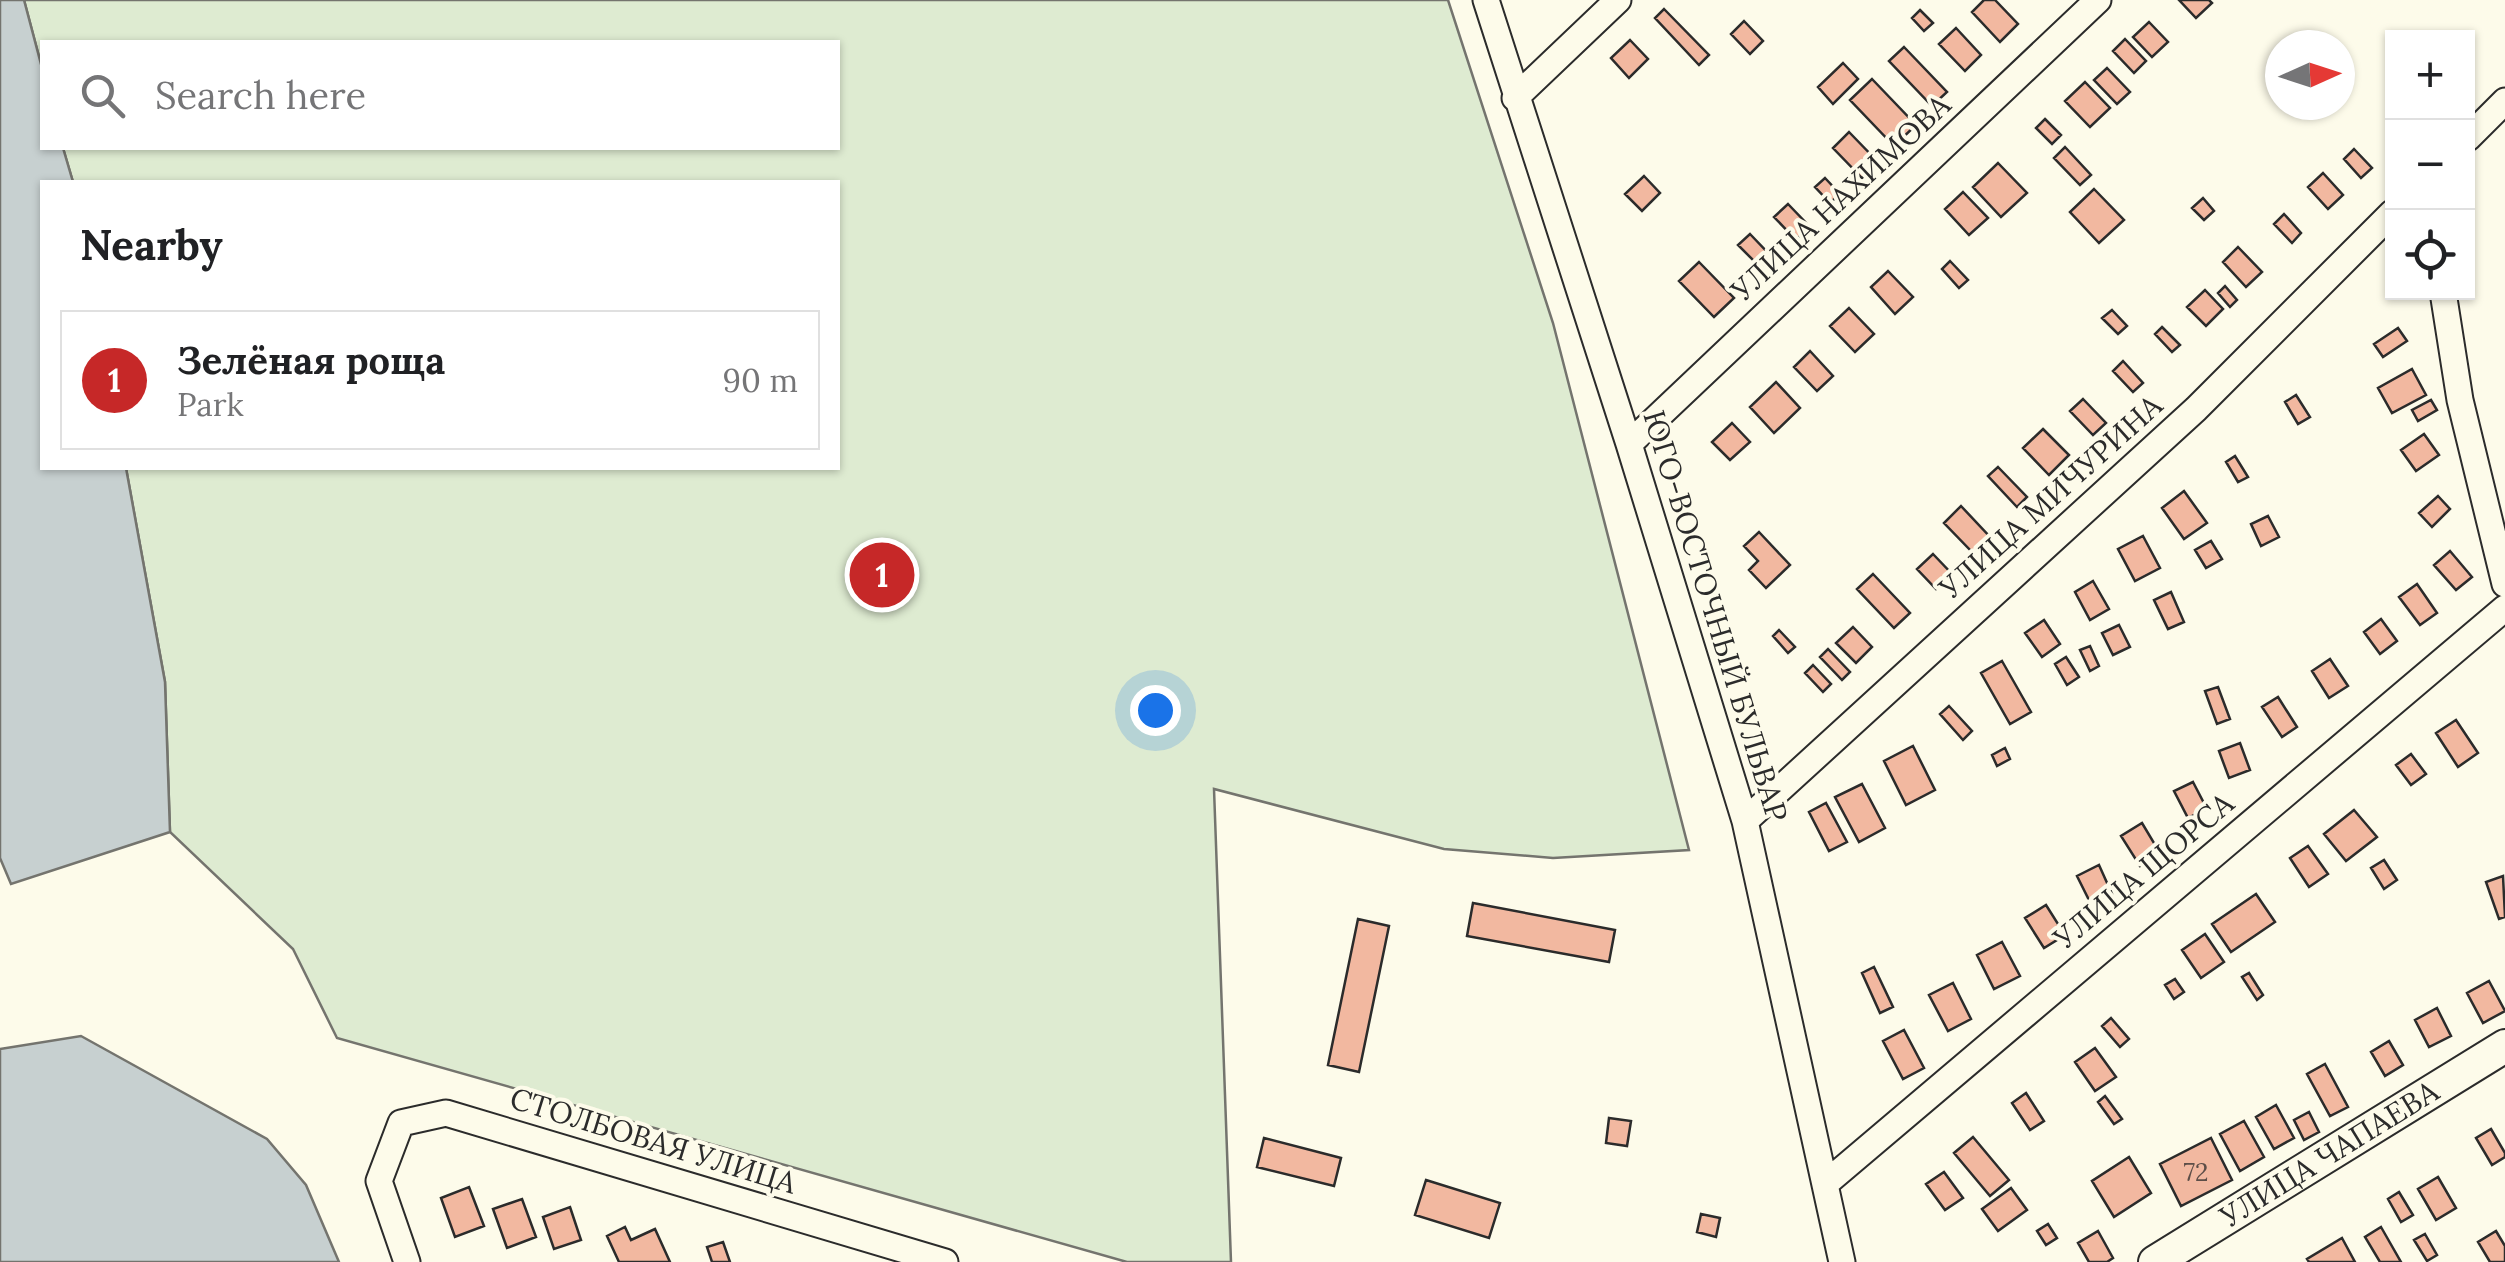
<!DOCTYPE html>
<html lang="en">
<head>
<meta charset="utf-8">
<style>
	body { margin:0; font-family:Lora,serif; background:#f2f2f2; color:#202124 }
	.controls { position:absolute; right:30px; top:30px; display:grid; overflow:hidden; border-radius:0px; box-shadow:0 2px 8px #0004 }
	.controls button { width:90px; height:90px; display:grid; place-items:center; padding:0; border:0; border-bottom:2px solid #e0e0e0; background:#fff; color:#202124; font:50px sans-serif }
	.compass { position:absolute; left:2265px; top:30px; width:90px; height:90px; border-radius:50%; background:#fff; box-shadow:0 2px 8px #0004; rotate:87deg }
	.you { position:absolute; left:1155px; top:710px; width:35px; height:35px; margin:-25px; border:8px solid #fff; border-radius:50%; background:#1a73e8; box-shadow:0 0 0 15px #1a73e833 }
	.badge { display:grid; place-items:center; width:65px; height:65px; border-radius:50%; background:#c62828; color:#fff; font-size:32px; font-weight:700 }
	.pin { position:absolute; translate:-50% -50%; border:5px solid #fff; box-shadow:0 2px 10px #0006 }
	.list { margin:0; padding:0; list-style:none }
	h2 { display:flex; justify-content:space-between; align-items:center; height:130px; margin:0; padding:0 40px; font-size:42px }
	h2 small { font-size:32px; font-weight:400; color:#757577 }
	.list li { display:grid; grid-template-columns:65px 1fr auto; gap:30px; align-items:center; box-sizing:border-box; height:140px; margin:0 20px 20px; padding:0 20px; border:2px solid #e0e0e0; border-radius:0px }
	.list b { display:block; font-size:38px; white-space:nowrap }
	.list p { margin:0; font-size:32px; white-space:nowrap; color:#757577 }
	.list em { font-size:32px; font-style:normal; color:#757577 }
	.icon { flex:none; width:55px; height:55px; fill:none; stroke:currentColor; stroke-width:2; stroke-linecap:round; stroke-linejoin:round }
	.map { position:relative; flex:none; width:2505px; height:1262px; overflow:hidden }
	.search { position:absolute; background:#fff; box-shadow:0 2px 8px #0004; left:40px; top:40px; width:800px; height:110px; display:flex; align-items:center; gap:25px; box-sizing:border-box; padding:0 35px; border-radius:0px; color:#757577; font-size:38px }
	.panel { position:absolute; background:#fff; box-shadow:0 2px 8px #0004; left:40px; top:180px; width:800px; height:290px; border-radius:0px }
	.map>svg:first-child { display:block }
	.green { fill:#deebd1; stroke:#74746e; stroke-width:2.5 }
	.water { fill:#c7d0d0; stroke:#74746e; stroke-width:2.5 }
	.building { fill:#f2b8a0; stroke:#2b2b2b; stroke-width:2.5 }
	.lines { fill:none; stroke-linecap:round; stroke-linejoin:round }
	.minor-casing { stroke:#2b2b2b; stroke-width:29 }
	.major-casing { stroke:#2b2b2b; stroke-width:36 }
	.minor { stroke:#fdfbea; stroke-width:25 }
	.major { stroke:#fdfbea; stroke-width:32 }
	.labels { text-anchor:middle; stroke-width:8; stroke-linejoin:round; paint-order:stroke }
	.number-label { font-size:25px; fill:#5d4e48 }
	.street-label { font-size:30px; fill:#2b2b2b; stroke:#fdfbea }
</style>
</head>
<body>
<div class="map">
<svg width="2505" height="1262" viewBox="0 0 2505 1262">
	<rect width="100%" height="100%" fill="#fdfbea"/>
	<path class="green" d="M24 0H1448L1553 323 1689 850 1553 858 1444 849 1214 789 1231 1262H1127L337 1038 293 949 170 832 165 682 126 468H838V182H73L63 148H838V42H42V68Z"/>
	<path class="water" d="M0 0H24L42 68V148H63L73 182H42V468H126L165 682 170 832 11 884 0 858Z
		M81 1036 267 1139 306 1185 339 1262H0V1049Z"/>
	<path class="building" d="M1984 0H1995L2018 24 2000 42 1972 12Z
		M2179 0H2209L2212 3 2196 18Z
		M1664 9 1709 55 1699 65 1655 18Z
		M1920 10 1933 23 1924 31 1912 18Z
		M1744 21 1763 41 1750 54 1731 34Z
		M2149 22 2168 42 2152 57 2133 37Z
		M1956 28 1981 55 1965 71 1939 44Z
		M2125 39 2146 61 2134 73 2113 51Z
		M1630 40 1648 59 1629 78 1611 58Z
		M1904 47 1947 92 1932 106 1889 61Z
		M1843 63 1858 79 1833 104 1818 87Z
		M2107 68 2130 92 2117 104 2094 80Z
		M1872 79 1916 125 1894 146 1850 100Z
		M2085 82 2110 108 2090 127 2065 101Z
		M2045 119 2061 135 2052 144 2036 128Z
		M1849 132 1878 162 1862 178 1833 148Z
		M2065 147 2091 175 2080 185 2054 158Z
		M2354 149 2372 168 2361 178 2344 159Z
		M1998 163 2027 193 2001 217 1973 187Z
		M2323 173 2343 195 2328 209 2308 187Z
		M1644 176 1660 193 1642 211 1625 194Z
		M1825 178 1840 194 1830 203 1815 187Z
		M2094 189 2124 220 2099 243 2070 212Z
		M1963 192 1988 218 1969 235 1945 209Z
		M2203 198 2214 211 2204 220 2192 208Z
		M1788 204 1810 227 1796 240 1774 217Z
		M2284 214 2301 233 2292 243 2274 224Z
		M1750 234 1772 257 1761 268 1738 245Z
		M2238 247 2262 272 2246 287 2223 262Z
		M1950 261 1968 280 1959 288 1942 269Z
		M1699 262 1734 298 1714 317 1679 281Z
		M1888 271 1913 297 1895 314 1871 287Z
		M2225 286 2237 300 2230 307 2218 293Z
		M2205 290 2223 309 2206 326 2187 307Z
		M1849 308 1874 334 1855 352 1830 326Z
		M2112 310 2127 326 2118 334 2102 318Z
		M2162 327 2180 345 2172 352 2155 334Z
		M2398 328 2407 341 2383 357 2374 344Z
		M1810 351 1833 376 1817 391 1794 367Z
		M2123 361 2143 383 2133 392 2113 371Z
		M2412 369 2426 395 2392 413 2378 388Z
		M1776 382 1800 408 1774 433 1750 407Z
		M2296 395 2310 417 2298 424 2285 402Z
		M2083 399 2106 423 2093 435 2070 411Z
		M2431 400 2437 410 2418 421 2412 410Z
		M1732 423 1750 442 1730 460 1712 442Z
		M2043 429 2069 455 2049 475 2023 448Z
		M2424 434 2439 455 2416 471 2401 450Z
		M2235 456 2248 477 2238 482 2226 462Z
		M1998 467 2027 497 2017 507 1988 476Z
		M2184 491 2207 523 2184 539 2162 508Z
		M2438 496 2450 509 2432 527 2419 513Z
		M1961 506 1991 538 1974 554 1944 523Z
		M2268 516 2279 537 2261 546 2251 524Z
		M1759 532 1790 565 1766 588 1749 570 1758 561 1744 546Z
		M2143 536 2160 568 2135 581 2118 549Z
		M2211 541 2222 559 2206 568 2195 550Z
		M2450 551 2472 577 2456 590 2434 565Z
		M1933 554 1952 574 1936 589 1917 569Z
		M1873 574 1910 613 1894 628 1857 589Z
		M2093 581 2109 609 2090 620 2075 592Z
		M2417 584 2437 613 2420 625 2399 597Z
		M2171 592 2184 622 2168 629 2154 600Z
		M2381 619 2397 641 2380 654 2364 632Z
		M2044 620 2060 644 2042 657 2025 633Z
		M2119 625 2130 647 2113 655 2102 633Z
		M1853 627 1872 647 1856 663 1836 643Z
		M1779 630 1795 647 1788 653 1773 636Z
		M2090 646 2099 666 2090 671 2080 650Z
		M1828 649 1850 672 1842 680 1820 657Z
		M2066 657 2079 677 2067 685 2055 664Z
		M2330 659 2348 686 2329 698 2312 671Z
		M2002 661 2031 712 2010 724 1981 673Z
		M1813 665 1831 684 1823 692 1805 673Z
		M2218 687 2230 719 2217 724 2205 691Z
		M2278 697 2297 727 2282 737 2262 707Z
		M1949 706 1972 731 1963 740 1940 714Z
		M2456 720 2478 753 2458 767 2436 733Z
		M2240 743 2250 770 2229 778 2219 751Z
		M1913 746 1935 790 1906 805 1884 761Z
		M2005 748 2010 759 1997 766 1992 755Z
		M2411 754 2426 774 2411 785 2396 765Z
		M2193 782 2207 809 2188 818 2174 791Z
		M1862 784 1885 828 1859 842 1835 797Z
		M1826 803 1847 842 1829 851 1809 812Z
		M2354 810 2377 837 2346 861 2324 834Z
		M2142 823 2160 853 2140 866 2121 836Z
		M2308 846 2328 874 2309 887 2290 858Z
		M2384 860 2397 880 2384 889 2371 868Z
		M2099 865 2112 894 2091 904 2077 876Z
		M2503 876 2505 917 2499 919 2486 882Z
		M2256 894 2275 922 2231 952 2212 924Z
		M1473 903 1615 930 1609 962 1467 936Z
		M2046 905 2065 935 2044 948 2025 918Z
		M1358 919 1389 926 1359 1072 1328 1065Z
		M2205 934 2224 962 2201 978 2182 950Z
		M2002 942 2020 976 1994 989 1977 955Z
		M1874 967 1893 1007 1880 1013 1862 973Z
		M2249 973 2263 995 2257 1000 2242 977Z
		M2175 979 2184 992 2174 999 2165 985Z
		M2489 981 2505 1011 2483 1023 2467 993Z
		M1953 983 1971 1019 1948 1031 1929 995Z
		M2437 1008 2451 1036 2429 1047 2415 1020Z
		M2111 1018 2129 1039 2120 1047 2102 1026Z
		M1904 1030 1924 1068 1903 1079 1883 1041Z
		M2389 1041 2403 1065 2385 1076 2371 1052Z
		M2095 1048 2116 1077 2095 1091 2075 1062Z
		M2325 1064 2348 1107 2330 1116 2307 1074Z
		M2026 1093 2044 1121 2030 1130 2012 1103Z
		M2105 1096 2122 1119 2114 1124 2098 1102Z
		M2276 1105 2294 1138 2274 1149 2256 1117Z
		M2309 1112 2319 1132 2304 1140 2294 1120Z
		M1609 1118 1631 1121 1627 1146 1606 1143Z
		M2244 1121 2264 1157 2240 1171 2220 1134Z
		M2491 1129 2505 1153V1157L2492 1165 2476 1138Z
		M1973 1137 2009 1180 1990 1196 1954 1153Z
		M1264 1138 1341 1158 1334 1186 1257 1167Z
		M2211 1138 2232 1180 2181 1206 2160 1164Z
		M2129 1157 2151 1193 2114 1217 2092 1181Z
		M1944 1172 1963 1198 1945 1210 1926 1184Z
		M2438 1177 2456 1208 2436 1220 2418 1189Z
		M1426 1180 1500 1203 1489 1238 1415 1215Z
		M469 1187 484 1226 455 1237 441 1198Z
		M2011 1188 2027 1210 1998 1231 1982 1209Z
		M2399 1192 2413 1215 2401 1222 2388 1199Z
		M522 1199 536 1237 507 1248 493 1209Z
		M570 1207 581 1240 554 1249 543 1217Z
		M1701 1214 1720 1218 1716 1237 1697 1232Z
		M2048 1224 2057 1238 2046 1245 2037 1231Z
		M625 1227 631 1240 655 1229 670 1262H619L607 1236Z
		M2381 1227 2401 1262H2380L2365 1237Z
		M2098 1231 2113 1258 2107 1262H2089L2078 1243Z
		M2496 1231 2505 1246V1262H2490L2478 1242Z
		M2425 1234 2437 1255 2427 1261 2414 1240Z
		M2342 1238 2355 1262H2309L2307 1259Z
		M723 1242 730 1262H712L707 1247Z"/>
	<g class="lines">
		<g class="minor-casing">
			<path id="minor" d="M1486 0 1629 444 1745 821 1842 1262
				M1515 98 1618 0
				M2468 138 2505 101
				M2443 292 2460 400 2505 584
				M1629 444 2098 0
				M1745 821 2196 409 2392 213
				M1825 1184 2505 608
				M407 1262 379 1181 401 1123 446 1113 945 1262"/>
		</g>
		<g class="major-casing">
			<g id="major">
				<path id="s1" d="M2155 1262 2505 1046"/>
			</g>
		</g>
		<use href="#minor" class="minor"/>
		<use href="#major" class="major"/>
	</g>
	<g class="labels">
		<g class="number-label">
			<text x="2196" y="1181">72</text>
		</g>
		<g class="street-label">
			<text transform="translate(1841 198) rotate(-43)" y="10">УЛИЦА НАХИМОВА</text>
			<text transform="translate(2051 497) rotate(-42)" y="10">УЛИЦА МИЧУРИНА</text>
			<text transform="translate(1715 616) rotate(73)" y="10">ЮГО-ВОСТОЧНЫЙ БУЛЬВАР</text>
			<text transform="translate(2144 871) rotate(-40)" y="10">УЛИЦА ЩОРСА</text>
			<text transform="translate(653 1141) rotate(17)" y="10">СТОЛБОВАЯ УЛИЦА</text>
			<text dy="10" stroke="none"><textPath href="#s1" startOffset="205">УЛИЦА ЧАПАЕВА</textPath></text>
		</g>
	</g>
</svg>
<div class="controls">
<button>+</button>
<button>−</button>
<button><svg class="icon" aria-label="locate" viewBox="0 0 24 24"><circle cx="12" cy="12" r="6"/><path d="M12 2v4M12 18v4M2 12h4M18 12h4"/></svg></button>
</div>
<svg class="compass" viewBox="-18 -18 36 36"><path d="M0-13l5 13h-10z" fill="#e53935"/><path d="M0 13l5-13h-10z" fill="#757577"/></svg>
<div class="you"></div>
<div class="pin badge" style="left:882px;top:575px">1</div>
<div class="search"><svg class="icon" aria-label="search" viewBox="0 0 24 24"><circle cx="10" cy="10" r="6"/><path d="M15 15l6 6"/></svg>Search here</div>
<section class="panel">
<h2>Nearby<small></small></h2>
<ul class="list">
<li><span class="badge">1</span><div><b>Зелёная роща</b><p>Park</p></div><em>90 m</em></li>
</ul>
</section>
</div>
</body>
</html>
